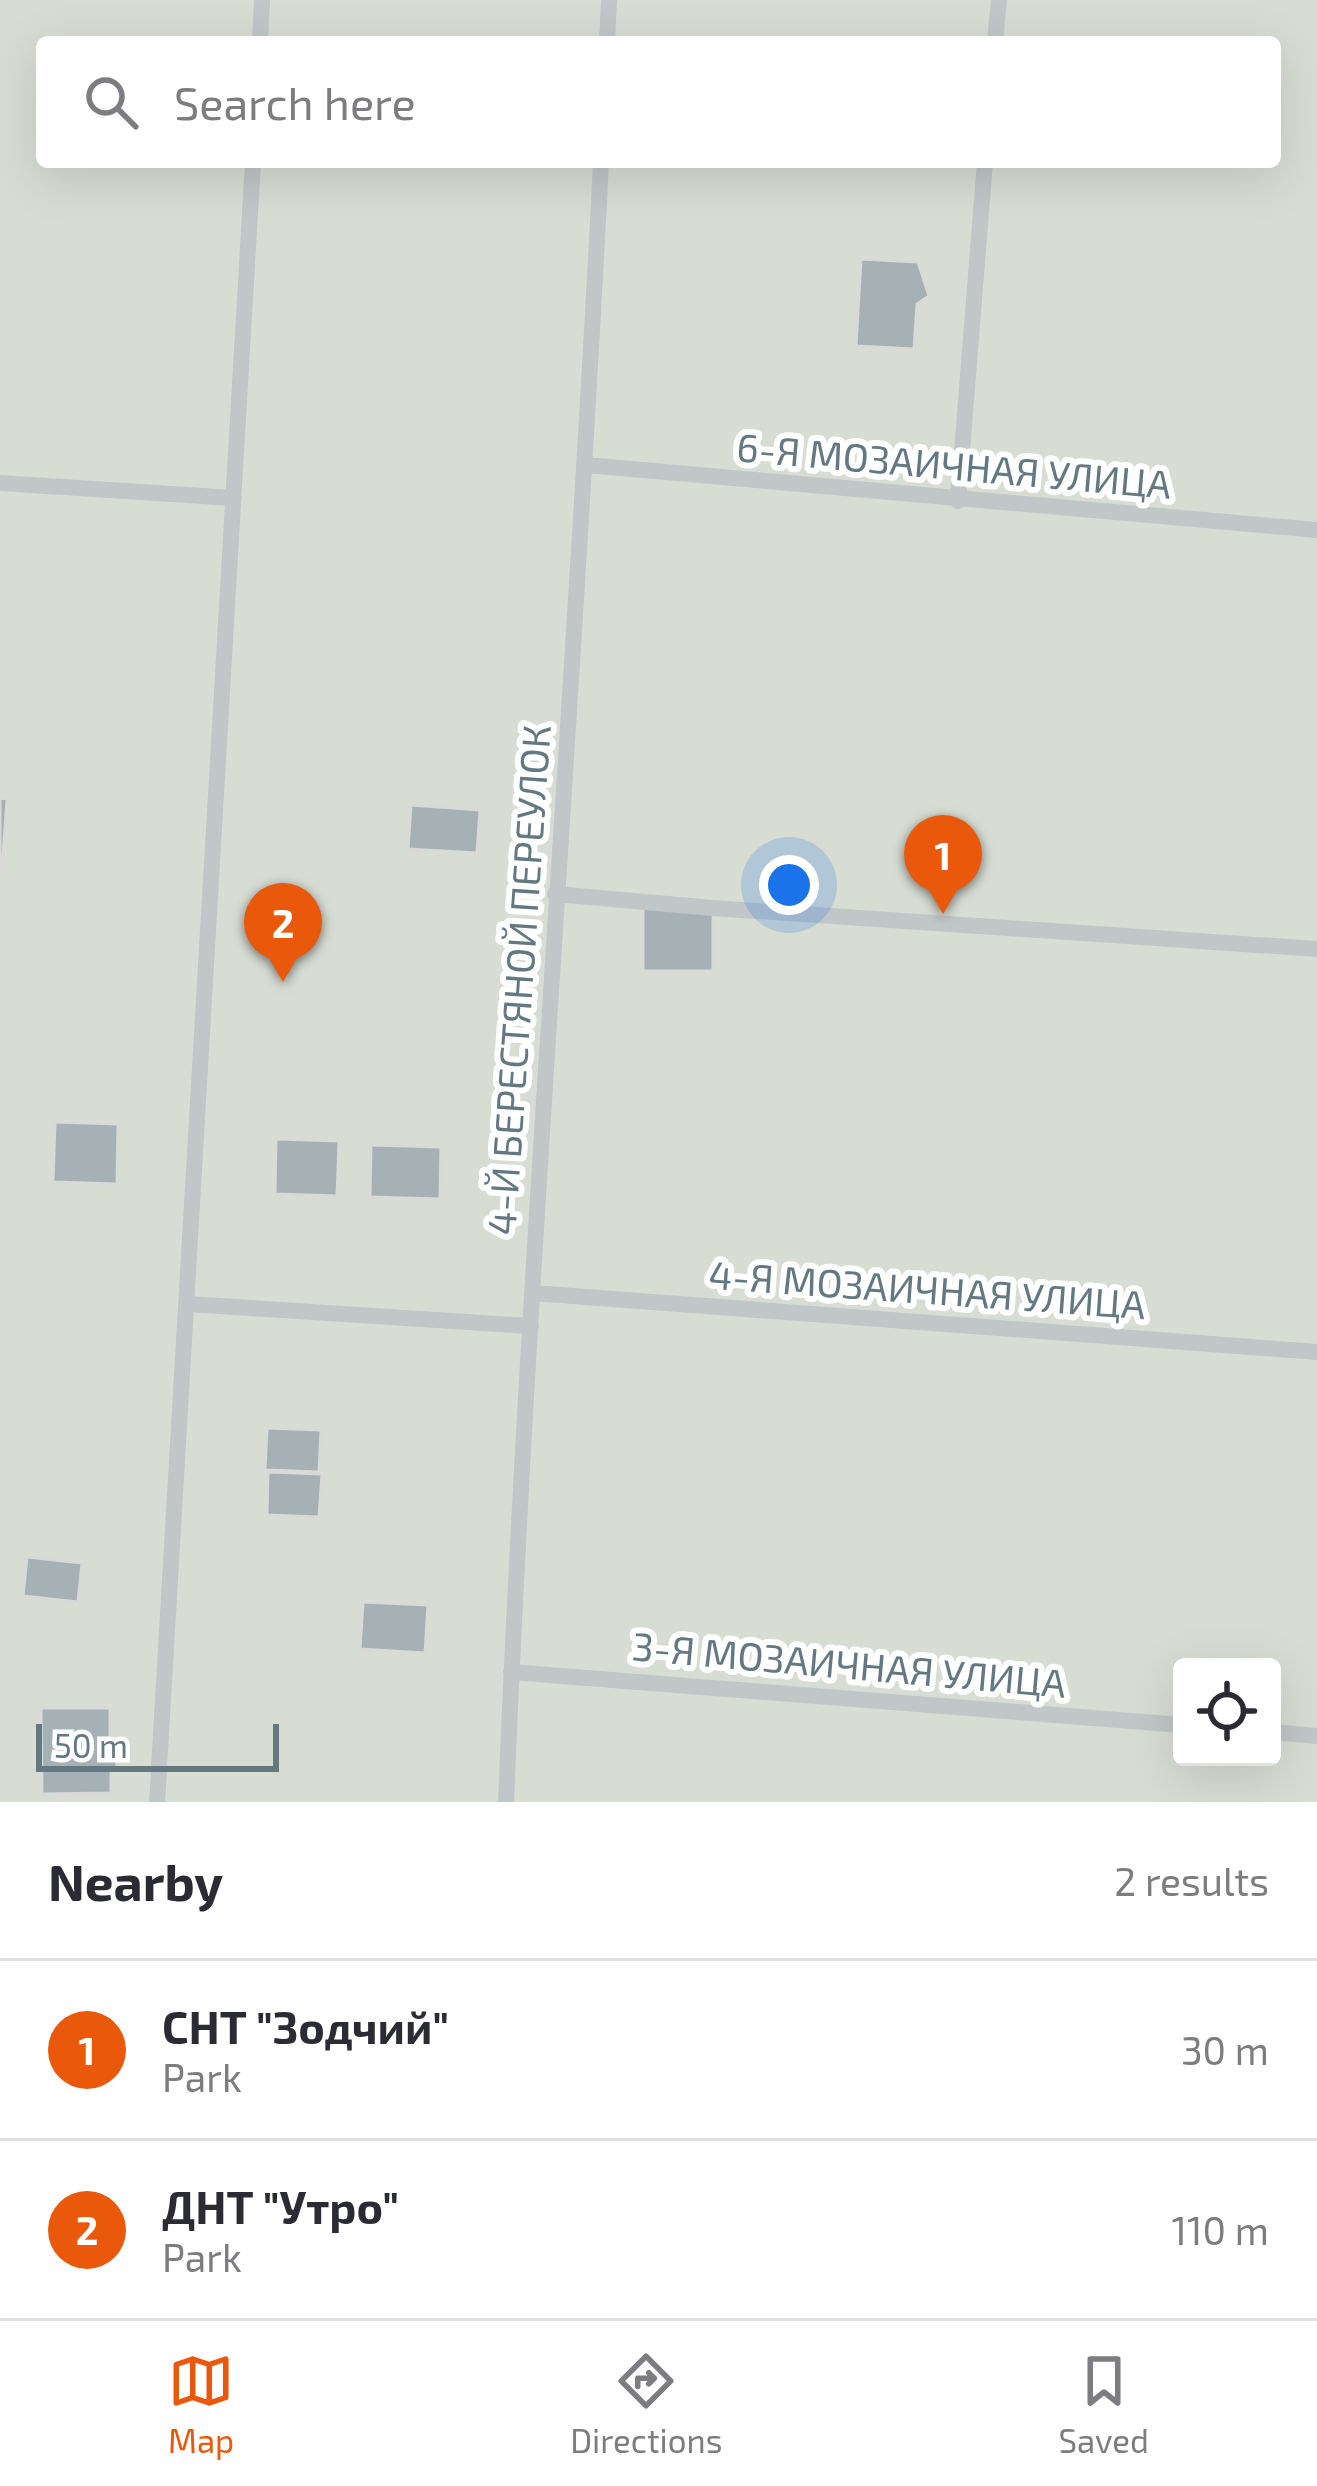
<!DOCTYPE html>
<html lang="en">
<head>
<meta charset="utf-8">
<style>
	body { margin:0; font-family:"Exo 2",sans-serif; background:#f2f2f3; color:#2b2b33 }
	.controls { position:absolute; right:36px; bottom:36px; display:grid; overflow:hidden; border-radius:12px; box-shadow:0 12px 48px #0002 }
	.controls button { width:108px; height:108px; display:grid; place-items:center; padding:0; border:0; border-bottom:3px solid #e1e1e2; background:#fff; color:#2b2b33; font:60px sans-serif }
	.scale { position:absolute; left:36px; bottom:30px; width:243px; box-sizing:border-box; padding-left:12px; border:6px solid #637880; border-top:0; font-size:33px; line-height:42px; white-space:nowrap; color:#637880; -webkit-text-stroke:9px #fff; paint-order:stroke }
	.you { position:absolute; left:789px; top:885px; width:42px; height:42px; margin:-30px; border:9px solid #fff; border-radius:50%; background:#1a73e8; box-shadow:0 0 0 18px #1a73e833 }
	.badge { display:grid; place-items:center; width:78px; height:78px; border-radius:50%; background:#ea580c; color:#fff; font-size:39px; font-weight:700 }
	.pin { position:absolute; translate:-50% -99px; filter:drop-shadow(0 3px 6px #0008) }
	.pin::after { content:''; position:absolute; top:63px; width:42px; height:36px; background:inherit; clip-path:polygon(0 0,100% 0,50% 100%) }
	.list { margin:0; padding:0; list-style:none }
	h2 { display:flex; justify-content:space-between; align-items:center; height:156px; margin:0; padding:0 48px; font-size:51px }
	h2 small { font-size:39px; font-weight:400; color:#7c7c81 }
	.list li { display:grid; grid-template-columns:78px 1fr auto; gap:36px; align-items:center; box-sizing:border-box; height:180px; padding:0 48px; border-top:3px solid #e1e1e2 }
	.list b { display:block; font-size:45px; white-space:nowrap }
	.list p { margin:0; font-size:39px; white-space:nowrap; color:#7c7c81 }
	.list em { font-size:39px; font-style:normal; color:#7c7c81 }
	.icon { flex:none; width:66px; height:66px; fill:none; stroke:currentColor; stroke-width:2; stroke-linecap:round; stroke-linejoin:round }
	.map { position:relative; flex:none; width:1317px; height:1802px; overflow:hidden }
	.search { position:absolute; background:#fff; box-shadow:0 12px 48px #0002; left:36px; right:36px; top:36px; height:132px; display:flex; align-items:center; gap:30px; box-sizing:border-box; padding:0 42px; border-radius:12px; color:#7c7c81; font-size:45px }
	.sheet { height:516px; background:#fff }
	nav { display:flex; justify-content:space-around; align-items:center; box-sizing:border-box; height:168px; border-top:3px solid #e1e1e2; background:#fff; font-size:33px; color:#7c7c81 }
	nav a { display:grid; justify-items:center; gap:6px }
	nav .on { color:#ea580c }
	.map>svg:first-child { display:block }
	.green { fill:#d8ddd4; fill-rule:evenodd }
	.building { fill:#a5b1b4; stroke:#d9d9d7; stroke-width:3 }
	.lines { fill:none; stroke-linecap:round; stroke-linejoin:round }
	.service { stroke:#c1c6c9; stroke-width:16 }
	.labels { text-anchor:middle; stroke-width:12; stroke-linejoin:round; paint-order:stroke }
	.street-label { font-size:39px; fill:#637880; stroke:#fff }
</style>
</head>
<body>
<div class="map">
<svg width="1317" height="1802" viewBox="0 0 1317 1802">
	<rect width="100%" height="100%" fill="#f8f7f5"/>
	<path class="green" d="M0 0H1317V1802H0ZM42 42H1275V162H42ZM1182 1667H1272V1757H1182Z"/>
	<path class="building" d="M861 259 918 262 929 296 917 304 914 349 856 346Z
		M0 798 7 799 2 870H0Z
		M411 805 480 810 477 853 408 849Z
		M643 908H713V971H643Z
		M55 1122 118 1124 117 1184 53 1182Z
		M276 1139 339 1141 337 1196 275 1194Z
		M371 1145 441 1147 440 1199 370 1197Z
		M267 1428 321 1430 319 1472 265 1470Z
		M268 1472 322 1474 319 1517 267 1515Z
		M27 1557 82 1563 78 1602 23 1596Z
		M363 1602 428 1605 425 1653 360 1649Z
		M41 1708H110V1749L117 1752V1770H111V1793L42 1794Z"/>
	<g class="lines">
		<path class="service" d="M260 42 262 0
			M607 42 609 0
			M995 42 999 0
			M586 465 1317 530
			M0 483 234 498
			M958 501 985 162
			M555 894 713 908 1317 949
			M533 1293 1317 1352
			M188 1304 531 1326
			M511 1672 1182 1725
			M1272 1732 1317 1736
			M157 1802 253 162
			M506 1802C528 1255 574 709 601 162"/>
	</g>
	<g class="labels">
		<g class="street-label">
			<text transform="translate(954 466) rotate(5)" y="14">6-Я МОЗАИЧНАЯ УЛИЦА</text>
			<text transform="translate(519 980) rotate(-86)" y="14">4-Й БЕРЕСТЯНОЙ ПЕРЕУЛОК</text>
			<text transform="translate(927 1290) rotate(4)" y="14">4-Я МОЗАИЧНАЯ УЛИЦА</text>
			<text transform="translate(849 1665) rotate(5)" y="14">3-Я МОЗАИЧНАЯ УЛИЦА</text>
		</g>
	</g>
</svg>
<div class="controls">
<button><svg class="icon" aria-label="locate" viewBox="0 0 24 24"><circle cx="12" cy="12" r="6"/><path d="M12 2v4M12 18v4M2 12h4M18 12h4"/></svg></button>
</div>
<div class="scale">50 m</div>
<div class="you"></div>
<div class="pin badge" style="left:943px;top:914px">1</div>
<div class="pin badge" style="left:283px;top:982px">2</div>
<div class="search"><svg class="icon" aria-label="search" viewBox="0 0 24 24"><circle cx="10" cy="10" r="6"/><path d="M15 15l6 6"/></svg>Search here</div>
</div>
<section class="sheet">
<h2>Nearby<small>2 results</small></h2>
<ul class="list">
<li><span class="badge">1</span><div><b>СНТ &quot;Зодчий&quot;</b><p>Park</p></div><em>30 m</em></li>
<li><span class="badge">2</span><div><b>ДНТ &quot;Утро&quot;</b><p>Park</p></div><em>110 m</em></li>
</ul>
</section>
<nav>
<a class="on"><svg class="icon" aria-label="map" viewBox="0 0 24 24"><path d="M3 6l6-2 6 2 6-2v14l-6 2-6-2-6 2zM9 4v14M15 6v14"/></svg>Map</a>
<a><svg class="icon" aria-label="directions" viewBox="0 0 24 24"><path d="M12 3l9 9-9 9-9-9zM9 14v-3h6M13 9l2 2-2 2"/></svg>Directions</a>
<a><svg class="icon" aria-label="saved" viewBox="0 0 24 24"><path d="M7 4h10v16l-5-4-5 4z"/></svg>Saved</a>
</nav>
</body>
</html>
